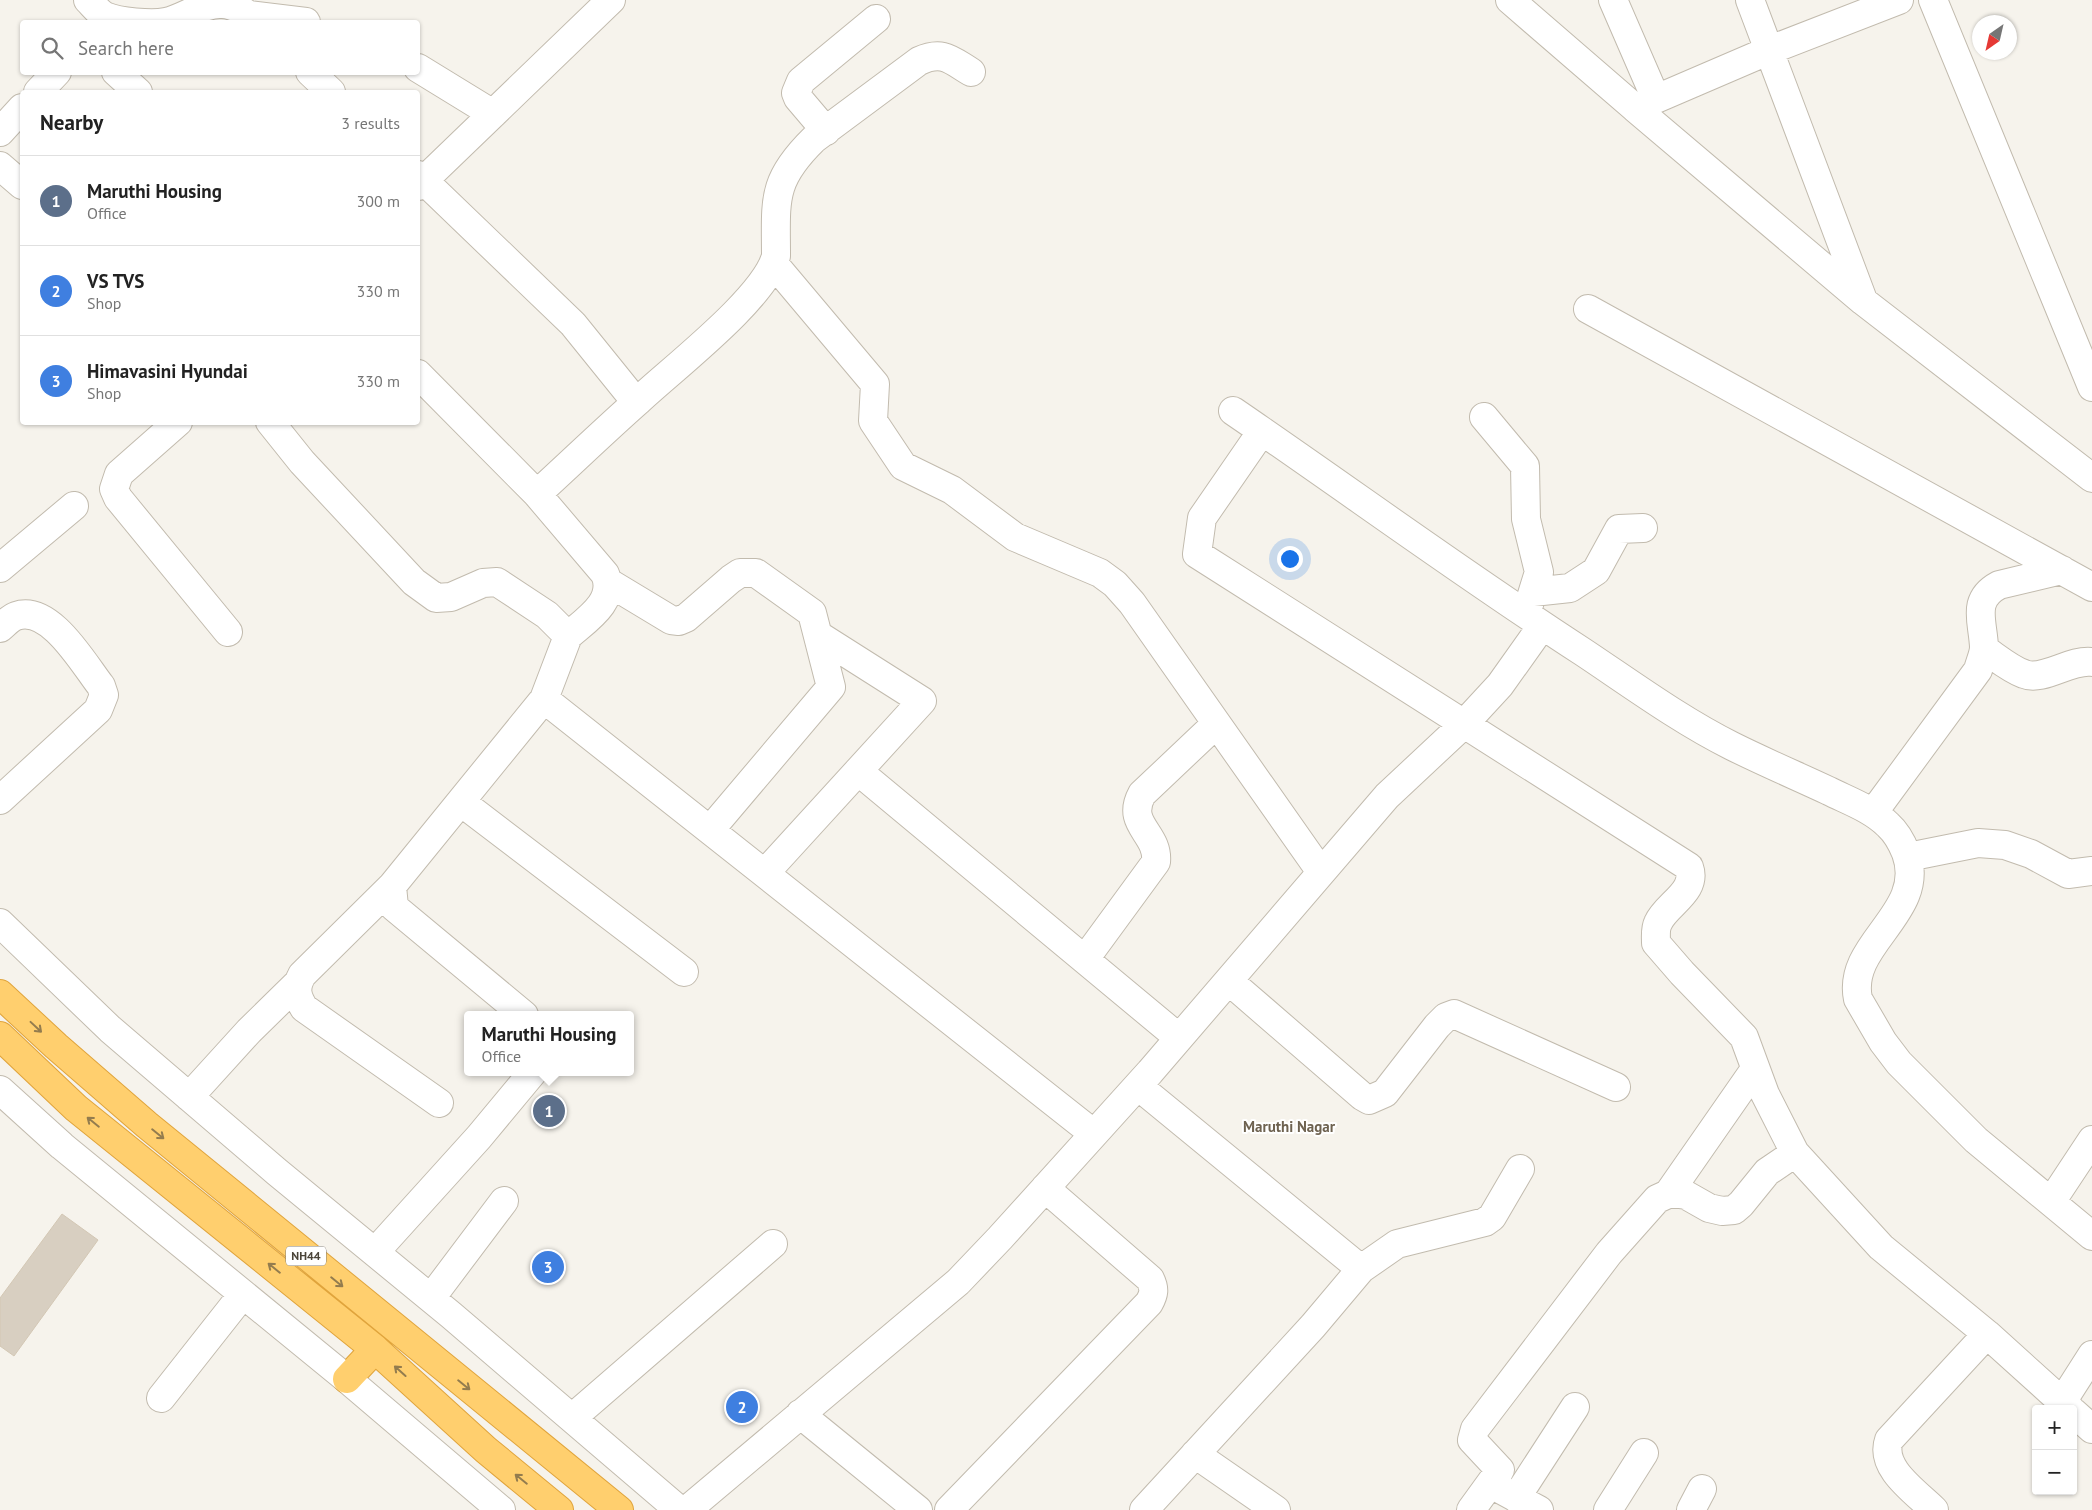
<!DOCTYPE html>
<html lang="en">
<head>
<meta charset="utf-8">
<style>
	body { margin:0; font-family:"PT Sans",sans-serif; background:#f6f6f6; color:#222 }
	.controls { position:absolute; right:15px; bottom:15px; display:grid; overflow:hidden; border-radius:5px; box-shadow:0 1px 4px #0004 }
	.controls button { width:45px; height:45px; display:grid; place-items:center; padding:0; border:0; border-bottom:1px solid #e0e0e0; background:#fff; color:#222; font:25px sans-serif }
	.compass { position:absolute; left:1972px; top:15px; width:45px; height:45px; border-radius:50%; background:#fff; box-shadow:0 1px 4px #0004; rotate:214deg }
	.you { position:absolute; left:1289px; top:558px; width:18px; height:18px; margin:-12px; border:4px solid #fff; border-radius:50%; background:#1a73e8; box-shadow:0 0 0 8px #1a73e833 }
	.badge { display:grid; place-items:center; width:32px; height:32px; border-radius:50%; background:#fc3f1d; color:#fff; font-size:16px; font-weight:700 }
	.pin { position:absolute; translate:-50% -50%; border:2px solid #fff; box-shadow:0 1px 5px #0006 }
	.popup { position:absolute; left:464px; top:1011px; width:170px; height:65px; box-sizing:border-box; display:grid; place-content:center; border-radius:5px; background:#fff; filter:drop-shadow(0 1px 4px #0005); font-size:16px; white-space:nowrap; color:#767676 }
	.popup b { font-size:19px; color:#222 }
	.popup::after { content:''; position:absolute; left:50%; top:100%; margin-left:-10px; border:10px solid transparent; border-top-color:#fff }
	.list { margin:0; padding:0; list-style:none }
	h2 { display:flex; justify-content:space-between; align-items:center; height:65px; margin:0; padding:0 20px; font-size:21px }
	h2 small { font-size:16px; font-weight:400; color:#767676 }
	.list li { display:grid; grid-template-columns:32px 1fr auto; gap:15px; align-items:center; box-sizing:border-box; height:90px; padding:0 20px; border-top:1px solid #e0e0e0 }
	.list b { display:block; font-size:19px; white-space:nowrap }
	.list p { margin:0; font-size:16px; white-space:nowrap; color:#767676 }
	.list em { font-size:16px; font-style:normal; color:#767676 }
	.icon { flex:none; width:28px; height:28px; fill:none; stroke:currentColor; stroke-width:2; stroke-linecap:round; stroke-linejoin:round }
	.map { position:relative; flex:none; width:2092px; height:1510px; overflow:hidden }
	.search { position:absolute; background:#fff; box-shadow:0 1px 4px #0004; left:20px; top:20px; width:400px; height:55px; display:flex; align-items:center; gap:12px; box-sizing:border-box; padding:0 18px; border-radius:5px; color:#767676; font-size:19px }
	.panel { position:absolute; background:#fff; box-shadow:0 1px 4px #0004; left:20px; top:90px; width:400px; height:335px; border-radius:5px }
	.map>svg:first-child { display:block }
	.building { fill:#d8cfc1; stroke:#d3c7b4 }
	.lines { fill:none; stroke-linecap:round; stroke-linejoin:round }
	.minor-casing { stroke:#c2bbae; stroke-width:30 }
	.highway-casing { stroke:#e0a43c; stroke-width:30 }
	.minor { stroke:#fff; stroke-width:28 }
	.highway { stroke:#ffcf6e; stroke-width:28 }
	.oneway { stroke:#937c4e }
	.labels { text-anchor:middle; stroke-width:4; stroke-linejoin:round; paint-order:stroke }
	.shield { fill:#fff; stroke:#817c74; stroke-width:1 }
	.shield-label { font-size:12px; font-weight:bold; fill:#4b4439 }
	.neighbourhood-label { font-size:15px; font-weight:bold; fill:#6e6250; stroke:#fff }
</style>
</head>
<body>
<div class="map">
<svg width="2092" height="1510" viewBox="0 0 2092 1510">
	<rect width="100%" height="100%" fill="#f6f3ec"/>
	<path class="building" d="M62 1214 98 1240 14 1356 0 1346V1298Z"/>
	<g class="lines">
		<g class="minor-casing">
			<path id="minor" d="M88 0C93 5 99 13 105 16 118 22 152 25 166 22 184 18 201 4 220 4 234 3 248 14 257 22
				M1510 0 1635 108
				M1613 0 1656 99
				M1750 0 1863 300
				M1899 0 1770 50 1635 108 1863 301 2092 478
				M1933 0 2092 387
				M249 15 306 22
				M418 68 493 114
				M116 72 138 92
				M310 72 331 92
				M38 92 57 72
				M826 131 798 98 796 93 801 81 876 19
				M0 132 22 108
				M0 166 22 185
				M418 175 573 324 636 402
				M418 186 611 0
				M774 264 875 384 873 421 903 466 952 490 1015 537 1100 573 1115 584 1132 603 1321 872
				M1588 309 2092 587
				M418 374 537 494 605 574C617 601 586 620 568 636
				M1233 411C1350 491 1464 575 1583 652 1631 684 1680 720 1732 746 1764 762 1797 776 1829 791 1849 801 1872 809 1888 825 1897 833 1902 843 1906 853 1928 913 1846 943 1858 999L1883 1042 1899 1063 1976 1140 2092 1236
				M1484 417 1525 466 1526 519 1539 572 1526 614
				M178 422 119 474 114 489 118 498 228 632
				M270 422 302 462 414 582 436 598 451 597 483 583 497 582 547 615 568 636 544 699 392 886 394 907 524 1015
				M1262 431 1202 518 1197 554 1689 867C1698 892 1666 904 1658 923 1655 929 1656 936 1656 943L1682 973 1744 1037 1765 1094 1795 1153 1881 1247 1987 1334 2070 1409
				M537 494C571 463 604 431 638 401 672 369 765 298 776 256 776 200 771 181 814 139L919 61C943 50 951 60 971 72
				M0 568 74 506
				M608 582 671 620 679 621 686 618 731 579 740 573H756L812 613 831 687 710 830
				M1533 592 1570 588 1596 571 1619 529 1643 528
				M0 628C5 624 10 618 16 616 50 604 83 663 101 686L104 695 98 710 0 800
				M1984 649C1996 657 2010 669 2024 674 2043 682 2070 659 2092 662
				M544 699 1094 1134
				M858 771 1179 1038
				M461 802 684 972
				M1873 813 1978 670C1980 662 1984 654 1984 647 1983 621 1971 600 1999 585L2062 570
				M1908 857 1978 843 2005 845 2031 854 2068 874 2092 871
				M765 873 922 701 818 635
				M392 886 302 975C295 988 296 995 304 1008L439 1103
				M0 923 110 1029 277 1172 451 1315 679 1510
				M1085 959 1156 862C1159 833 1125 825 1142 794L1216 724
				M1229 981 1362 1096 1369 1100 1385 1093 1437 1026 1446 1017 1454 1014 1616 1087
				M1138 1086 1361 1269
				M0 1090 62 1146 347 1379 501 1510
				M189 1097 249 1031 298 983
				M1668 1194 1755 1069
				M2051 1202 2092 1140
				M375 1252 479 1137 533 1072
				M431 1298 504 1201
				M161 1398 243 1294
				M2062 1402 2092 1355
				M2073 1412 2092 1429
				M800 1414 918 1510
				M572 1418 773 1244
				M1195 1454 1276 1510
				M1500 1489 1539 1510
				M1516 1498 1575 1407
				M687 1510 958 1282 1000 1238 1150 1072 1387 796 1464 724 1500 685 1542 626
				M949 1510 1149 1303C1154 1294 1155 1289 1150 1279L1045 1188
				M1144 1510 1313 1326 1361 1269 1397 1244 1485 1222 1492 1217 1520 1169
				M1471 1510 1500 1470 1472 1440 1475 1429 1609 1253 1657 1199 1668 1194H1679L1686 1195 1709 1208 1722 1211 1734 1210 1741 1204 1767 1172 1795 1153
				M1608 1510 1644 1453
				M1691 1510 1702 1489
				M1934 1510C1916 1492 1879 1468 1889 1440L1987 1334"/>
		</g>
		<g class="highway-casing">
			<path id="highway" d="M0 994 56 1046 147 1125 619 1510
				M0 1036 76 1108 375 1349 486 1450 559 1510
				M347 1379 375 1349"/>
		</g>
		<use href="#minor" class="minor"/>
		<use href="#highway" class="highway"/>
	</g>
	<defs><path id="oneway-shaft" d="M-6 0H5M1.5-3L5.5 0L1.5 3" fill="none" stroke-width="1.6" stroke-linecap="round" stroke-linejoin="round" transform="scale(1.25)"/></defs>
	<g class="oneway">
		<use href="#oneway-shaft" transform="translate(36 1027) rotate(43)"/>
		<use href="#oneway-shaft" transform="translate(93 1122) rotate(-141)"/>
		<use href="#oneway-shaft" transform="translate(158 1134) rotate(39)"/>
		<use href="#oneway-shaft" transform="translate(274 1268) rotate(-141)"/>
		<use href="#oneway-shaft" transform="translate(337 1282) rotate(39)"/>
		<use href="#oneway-shaft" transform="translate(400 1371) rotate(-138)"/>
		<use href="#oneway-shaft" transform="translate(464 1385) rotate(39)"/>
		<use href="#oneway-shaft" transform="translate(521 1479) rotate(-141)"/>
	</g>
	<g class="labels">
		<rect class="shield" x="286" y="1246.5" width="40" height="19" rx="4"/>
		<g class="shield-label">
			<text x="306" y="1260">NH44</text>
		</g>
		<g class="neighbourhood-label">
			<text x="1289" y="1132">Maruthi Nagar</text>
		</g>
	</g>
</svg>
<div class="controls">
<button>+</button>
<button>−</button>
</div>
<svg class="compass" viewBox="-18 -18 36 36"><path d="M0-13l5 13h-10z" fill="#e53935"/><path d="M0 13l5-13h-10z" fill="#767676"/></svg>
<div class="you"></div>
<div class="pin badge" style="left:549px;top:1111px;background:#5c6f8a">1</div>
<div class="popup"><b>Maruthi Housing</b>Office</div>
<div class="pin badge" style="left:742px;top:1407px;background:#3f7fe0">2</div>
<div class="pin badge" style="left:548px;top:1267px;background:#3f7fe0">3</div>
<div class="search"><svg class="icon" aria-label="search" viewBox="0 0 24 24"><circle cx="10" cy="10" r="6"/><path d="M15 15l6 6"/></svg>Search here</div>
<section class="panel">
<h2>Nearby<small>3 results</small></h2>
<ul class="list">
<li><span class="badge" style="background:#5c6f8a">1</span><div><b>Maruthi Housing</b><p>Office</p></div><em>300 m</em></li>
<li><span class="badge" style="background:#3f7fe0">2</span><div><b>VS TVS</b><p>Shop</p></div><em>330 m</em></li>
<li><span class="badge" style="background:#3f7fe0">3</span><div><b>Himavasini Hyundai</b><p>Shop</p></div><em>330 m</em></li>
</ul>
</section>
</div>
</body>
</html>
